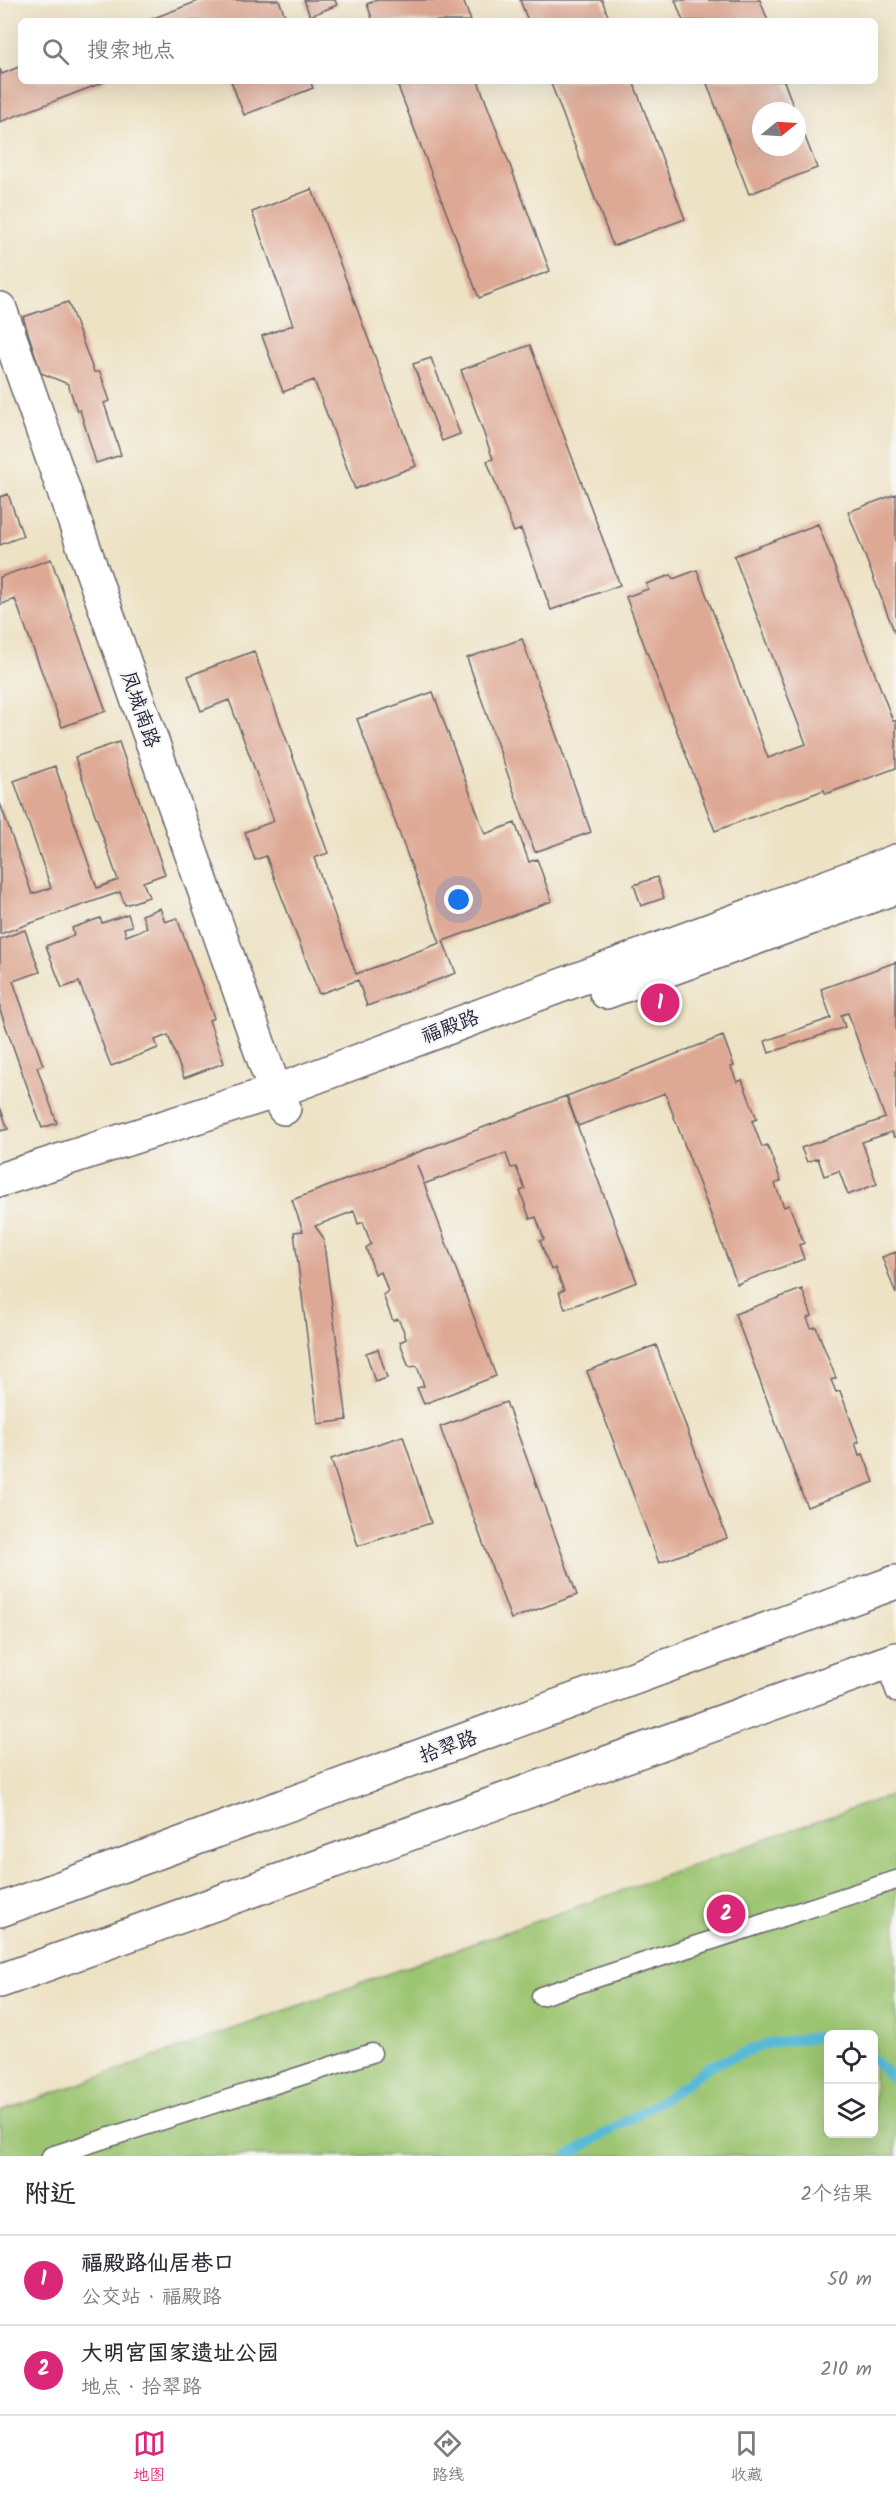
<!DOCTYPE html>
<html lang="zh">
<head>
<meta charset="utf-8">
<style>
	body { margin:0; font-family:Kalam,"LXGW WenKai TC",sans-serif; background:#f2f2f3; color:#2b2b33 }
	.controls { position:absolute; right:18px; bottom:18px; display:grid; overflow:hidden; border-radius:9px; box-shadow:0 6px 24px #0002 }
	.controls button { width:54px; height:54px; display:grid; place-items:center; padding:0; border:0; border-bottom:2px solid #e1e1e2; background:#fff; color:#2b2b33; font:30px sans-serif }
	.compass { position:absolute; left:752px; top:102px; width:54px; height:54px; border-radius:50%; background:#fff; box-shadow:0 6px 24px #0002; rotate:72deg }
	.you { position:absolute; left:459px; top:900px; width:21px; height:21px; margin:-15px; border:4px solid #fff; border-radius:50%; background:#1a73e8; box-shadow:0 0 0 9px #1a73e833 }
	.badge { display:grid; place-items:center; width:39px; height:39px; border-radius:50%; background:#db2777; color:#fff; font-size:20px; font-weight:700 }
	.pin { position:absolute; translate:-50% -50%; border:3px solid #fff; box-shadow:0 2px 6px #0006 }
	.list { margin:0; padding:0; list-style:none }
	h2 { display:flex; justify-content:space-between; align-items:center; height:78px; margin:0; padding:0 24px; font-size:26px }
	h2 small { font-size:20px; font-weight:400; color:#7c7c81 }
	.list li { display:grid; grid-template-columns:39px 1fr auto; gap:18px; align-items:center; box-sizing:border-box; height:90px; padding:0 24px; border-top:2px solid #e1e1e2 }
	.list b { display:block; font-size:22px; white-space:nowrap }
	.list p { margin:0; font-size:20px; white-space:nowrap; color:#7c7c81 }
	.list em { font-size:20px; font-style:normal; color:#7c7c81 }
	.icon { flex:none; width:33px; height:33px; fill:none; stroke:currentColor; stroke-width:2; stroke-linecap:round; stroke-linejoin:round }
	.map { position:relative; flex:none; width:896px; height:2156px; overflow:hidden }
	.search { position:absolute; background:#fff; box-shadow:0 6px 24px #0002; left:18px; right:18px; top:18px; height:66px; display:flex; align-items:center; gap:15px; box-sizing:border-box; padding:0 21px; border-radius:9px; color:#7c7c81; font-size:22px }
	.sheet { height:258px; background:#fff }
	nav { display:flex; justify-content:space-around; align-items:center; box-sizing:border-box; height:84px; border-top:2px solid #e1e1e2; background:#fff; font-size:16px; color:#7c7c81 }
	nav a { display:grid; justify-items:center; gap:3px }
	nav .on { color:#db2777 }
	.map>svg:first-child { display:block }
	.green { fill:#9cc571; stroke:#5f7456; stroke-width:1.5; fill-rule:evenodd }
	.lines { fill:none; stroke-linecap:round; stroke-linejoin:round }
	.stream { stroke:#58bad6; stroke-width:10 }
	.building { fill:#dea994 }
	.service-casing { stroke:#69656b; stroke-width:21 }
	.tertiary-casing { stroke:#69656b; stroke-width:36 }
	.secondary-casing { stroke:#69656b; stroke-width:36 }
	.service { stroke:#fff; stroke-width:18 }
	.tertiary { stroke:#fff; stroke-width:33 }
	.secondary { stroke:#fff; stroke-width:33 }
	.labels { text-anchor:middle; stroke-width:4.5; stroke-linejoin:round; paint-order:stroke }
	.street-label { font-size:20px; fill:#22223b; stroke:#f6f6f2 }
</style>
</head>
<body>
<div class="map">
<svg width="896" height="2156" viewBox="0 0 896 2156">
	<rect width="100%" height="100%" fill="#f6f6f2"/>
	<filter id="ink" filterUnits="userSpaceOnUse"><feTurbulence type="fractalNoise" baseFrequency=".0167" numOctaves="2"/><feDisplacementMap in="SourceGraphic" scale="12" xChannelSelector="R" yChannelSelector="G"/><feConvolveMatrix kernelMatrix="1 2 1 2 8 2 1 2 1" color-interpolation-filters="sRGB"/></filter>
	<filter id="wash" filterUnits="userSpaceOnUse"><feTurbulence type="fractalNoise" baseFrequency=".008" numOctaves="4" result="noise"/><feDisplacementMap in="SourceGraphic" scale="24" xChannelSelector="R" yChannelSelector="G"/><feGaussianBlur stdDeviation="1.35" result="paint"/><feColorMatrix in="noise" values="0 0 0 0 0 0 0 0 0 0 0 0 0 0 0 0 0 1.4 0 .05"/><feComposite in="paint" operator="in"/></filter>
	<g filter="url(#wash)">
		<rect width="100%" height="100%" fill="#eee2c4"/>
		<path class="green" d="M896 1793V2156H0V2112ZM828 2034H874V2134H828Z"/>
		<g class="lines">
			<path class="stream" d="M874 2060 896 2082
				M567 2156 672 2094 708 2067 769 2043 818 2037 828 2040"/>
		</g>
		<g id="blocks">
			<path class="building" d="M201 0H279L287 21H146Z
				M304 0H335L337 5 310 16Z
				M377 0H463L471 21H373L367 4Z
				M520 0H602L610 21H528Z
				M675 0H760L768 21H683Z
				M21 66V81H107L0 122V69L2 74Z
				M231 81H310L313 88 244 115Z
				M396 81H478L550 271 479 298Z
				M550 81H633L685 219 613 246Z
				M706 81H784L795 111H761V147H797V116L817 168 749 194Z
				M312 189 416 466 355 489 314 380 283 392 262 336 293 325 252 212Z
				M68 302 94 372H100L110 401 104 403 121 455 96 463 80 410 77 411 68 384 41 373 23 317Z
				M530 345 620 585 551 610 521 529 514 532 487 461 493 459 461 370Z
				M431 358 460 434 442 441 413 364Z
				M8 494 23 536 0 545V497Z
				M896 494V636L848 512Z
				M818 524 893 721H896V768L826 794 824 790 715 831 626 597 648 589 646 584 671 575 673 579 697 570 768 758 806 744 734 556Z
				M51 559 106 711 62 727 15 599 0 605V577Z
				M522 639 591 832 535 852 467 658Z
				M254 651 328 853 314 858 356 974 440 943 357 719 433 692 485 834 515 823 529 862 537 859 552 901 443 941 456 973 367 1006 358 980 319 994 266 856 255 860 245 832 274 821 229 700 201 711 188 676Z
				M119 742 165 874 143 882 149 897 125 905 120 892 0 934V803L32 894 51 888 14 781 55 766 97 888 118 880 75 757Z
				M657 877 664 898 641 906 634 885Z
				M160 908 165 922 177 918 214 1018 209 1020 224 1063 184 1078 168 1035 155 1040 158 1048 111 1066 79 982 62 988 46 946 74 935 72 928 100 918 102 923 128 914 132 926 124 928 126 936 147 928 142 915Z
				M25 930 40 972 13 981 43 1065 37 1067 57 1123 42 1128 0 1010V939Z
				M896 962V1137H894L892 1132 862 1142 877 1184 848 1195 839 1171 824 1176 818 1158 807 1162 801 1148 885 1118 848 1013 841 1015 845 1027 769 1053 765 1041 831 1018 821 989Z
				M723 1036 734 1066 731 1067 737 1082 742 1080 757 1119 752 1121 762 1147 767 1145 781 1181 775 1184 784 1207 789 1205 804 1243 799 1245 804 1259 737 1284 665 1093 578 1126 567 1096Z
				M566 1096 637 1282 565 1309 559 1292 564 1290 555 1268 551 1270 540 1241 544 1239 536 1217 530 1219 520 1191 525 1189 516 1167 511 1168 506 1153 424 1184 417 1165 496 1376 424 1404 417 1388 424 1386 423 1383 417 1366 410 1367 408 1365 400 1342 406 1339 403 1329 398 1319 393 1321 391 1316 383 1295 388 1291 381 1272 375 1274 366 1248 371 1244 363 1222 358 1224 354 1211 315 1226 323 1237 347 1420 318 1424 294 1232 303 1231 292 1200Z
				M0 1107 8 1129 0 1131Z
				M896 1252V1294L882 1257Z
				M802 1289 812 1316 807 1318 811 1328 816 1327 836 1378 831 1380 836 1392 840 1391 859 1442 855 1443 859 1455 863 1454 874 1482 807 1507 735 1314Z
				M656 1345 727 1538 659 1563 587 1371Z
				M378 1349 387 1378 375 1382 366 1353Z
				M506 1402 577 1595 511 1619 440 1427Z
				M403 1436 431 1523 358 1546 331 1459Z"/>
		</g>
	</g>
	<g filter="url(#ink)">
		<use href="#blocks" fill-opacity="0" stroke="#69656b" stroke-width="1.5"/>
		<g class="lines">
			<g class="service-casing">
				<path id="service" d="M885 1663 896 1693
					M541 1996 896 1880
					M51 2156 372 2053"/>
			</g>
			<g class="tertiary-casing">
				<path id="tertiary" d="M0 309 263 1057 275 1091 284 1108
					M606 992 896 887
					M0 1180 283 1089 896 861"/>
			</g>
			<g class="secondary-casing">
				<path id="secondary" d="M0 1910 896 1582
					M0 1981 896 1659"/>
			</g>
			<use href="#service" class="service"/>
			<use href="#tertiary" class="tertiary"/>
			<use href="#secondary" class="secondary"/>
		</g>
	</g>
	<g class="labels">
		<g class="street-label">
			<text transform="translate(141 709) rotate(71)" y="7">凤城南路</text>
			<text transform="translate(450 1026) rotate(-21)" y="7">福殿路</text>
			<text transform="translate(448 1746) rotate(-20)" y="7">拾翠路</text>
		</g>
	</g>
</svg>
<div class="controls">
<button><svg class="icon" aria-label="locate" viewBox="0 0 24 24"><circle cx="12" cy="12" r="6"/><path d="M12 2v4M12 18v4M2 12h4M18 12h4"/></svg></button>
<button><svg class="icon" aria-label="layers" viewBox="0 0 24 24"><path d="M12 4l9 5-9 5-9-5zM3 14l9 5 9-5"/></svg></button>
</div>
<svg class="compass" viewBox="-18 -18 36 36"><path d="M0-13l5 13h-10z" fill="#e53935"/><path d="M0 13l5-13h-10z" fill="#7c7c81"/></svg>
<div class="you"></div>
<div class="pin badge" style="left:660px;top:1003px">1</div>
<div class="pin badge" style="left:726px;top:1914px">2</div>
<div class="search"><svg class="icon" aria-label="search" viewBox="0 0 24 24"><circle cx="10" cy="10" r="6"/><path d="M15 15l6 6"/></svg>搜索地点</div>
</div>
<section class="sheet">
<h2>附近<small>2个结果</small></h2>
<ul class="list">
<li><span class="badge">1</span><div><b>福殿路仙居巷口</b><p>公交站 · 福殿路</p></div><em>50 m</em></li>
<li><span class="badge">2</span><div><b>大明宫国家遗址公园</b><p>地点 · 拾翠路</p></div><em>210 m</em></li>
</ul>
</section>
<nav>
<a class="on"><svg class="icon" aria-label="map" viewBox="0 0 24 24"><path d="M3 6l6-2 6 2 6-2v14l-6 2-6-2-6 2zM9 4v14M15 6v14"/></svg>地图</a>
<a><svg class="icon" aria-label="directions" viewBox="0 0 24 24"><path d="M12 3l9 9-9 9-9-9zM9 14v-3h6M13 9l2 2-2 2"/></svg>路线</a>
<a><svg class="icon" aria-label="saved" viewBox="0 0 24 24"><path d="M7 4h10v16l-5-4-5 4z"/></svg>收藏</a>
</nav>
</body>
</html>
